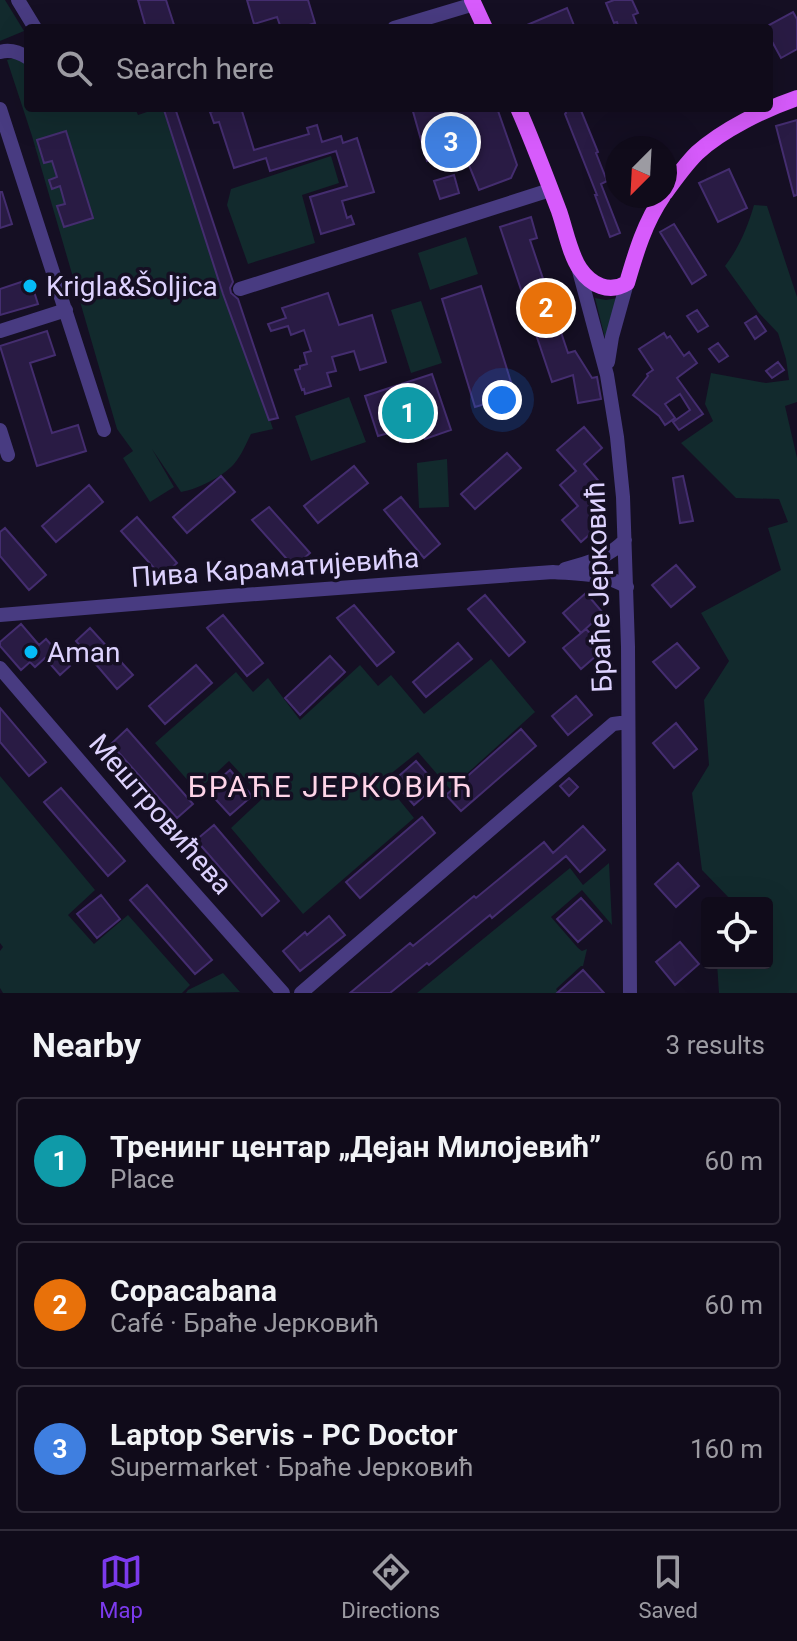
<!DOCTYPE html>
<html lang="en">
<head>
<meta charset="utf-8">
<style>
	body { margin:0; font-family:Roboto,sans-serif; background:#191423; color:#f1f3f6 }
	.controls { position:absolute; right:24px; bottom:24px; display:grid; overflow:hidden; border-radius:8px; box-shadow:0 8px 32px #0002 }
	.controls button { width:72px; height:72px; display:grid; place-items:center; padding:0; border:0; border-bottom:2px solid #302b39; background:#100b1a; color:#f1f3f6; font:40px sans-serif }
	.compass { position:absolute; left:605px; top:136px; width:72px; height:72px; border-radius:50%; background:#100b1a; box-shadow:0 8px 32px #0002; rotate:204deg }
	.you { position:absolute; left:502px; top:400px; width:28px; height:28px; margin:-20px; border:6px solid #fff; border-radius:50%; background:#1a73e8; box-shadow:0 0 0 12px #1a73e833 }
	.badge { display:grid; place-items:center; width:52px; height:52px; border-radius:50%; background:#7c3aed; color:#fff; font-size:26px; font-weight:700 }
	.pin { position:absolute; translate:-50% -50%; border:4px solid #fff; box-shadow:0 2px 8px #0006 }
	.list { margin:0; padding:0; list-style:none }
	h2 { display:flex; justify-content:space-between; align-items:center; height:104px; margin:0; padding:0 32px; font-size:34px }
	h2 small { font-size:26px; font-weight:400; color:#9c9ba2 }
	.list li { display:grid; grid-template-columns:52px 1fr auto; gap:24px; align-items:center; box-sizing:border-box; height:128px; margin:0 16px 16px; padding:0 16px; border:2px solid #302b39; border-radius:8px }
	.list b { display:block; font-size:30px; white-space:nowrap }
	.list p { margin:0; font-size:26px; white-space:nowrap; color:#9c9ba2 }
	.list em { font-size:26px; font-style:normal; color:#9c9ba2 }
	.icon { flex:none; width:44px; height:44px; fill:none; stroke:currentColor; stroke-width:2; stroke-linecap:round; stroke-linejoin:round }
	.map { position:relative; flex:none; width:797px; height:993px; overflow:hidden }
	.search { position:absolute; background:#100b1a; box-shadow:0 8px 32px #0002; left:24px; right:24px; top:24px; height:88px; display:flex; align-items:center; gap:20px; box-sizing:border-box; padding:0 28px; border-radius:8px; color:#9c9ba2; font-size:30px }
	.sheet { height:536px; background:#100b1a }
	nav { display:flex; justify-content:space-around; align-items:center; box-sizing:border-box; height:112px; border-top:2px solid #302b39; background:#100b1a; font-size:22px; color:#9c9ba2 }
	nav a { display:grid; justify-items:center; gap:4px }
	nav .on { color:#7c3aed }
	.map>svg:first-child { display:block }
	.green { fill:#122a2d }
	.building { fill:#291b44; stroke:#442d6f; stroke-width:2 }
	.lines { fill:none; stroke-linecap:round; stroke-linejoin:round }
	.minor { stroke:#483b81; stroke-width:14 }
	.major { stroke:#d75bfc; stroke-width:16 }
	.poi-dot { fill:#05bbf7; stroke:#150f23; stroke-width:3 }
	.labels { text-anchor:middle; stroke-width:7; stroke-linejoin:round; paint-order:stroke }
	.poi-label { font-size:28px; fill:#ddd2fe; stroke:#150f23; text-anchor:start }
	.street-label { font-size:28px; fill:#ddd2fe; stroke:#150f23 }
	.neighbourhood-label { font-size:30px; letter-spacing:2px; fill:#fed4e8; stroke:#150f23 }
</style>
</head>
<body>
<div class="map">
<svg width="797" height="993" viewBox="0 0 797 993">
	<rect width="100%" height="100%" fill="#150f23"/>
	<path class="green" d="M0 0H5L24 31 0 41Z
		M18 57 28 62V108H135L138 115 159 108H165L273 429 251 434C246 444 241 456 234 464 222 477 198 489 181 492L152 449 174 487 150 502 123 458 133 451 117 429 32 136 7 60Z
		M331 156 339 183 302 195 315 243 248 264 227 205 231 189Z
		M754 205 767 206 797 297V402L785 406 797 458V993H719L717 963H767V903H734L702 870 692 793 709 765 704 700 729 661 701 613 781 570 768 528 788 522 779 499 736 498 681 443 713 421 705 404 711 373 766 383 789 380 786 359 778 333 758 312 725 266C739 248 748 226 754 205Z
		M466 237 478 274 430 290 418 253Z
		M595 298 606 300 617 298 607 346Z
		M421 301 442 363 411 373 391 310Z
		M349 397 366 442 311 461 295 416Z
		M447 459 449 507 419 508 417 463Z
		M491 659 535 712 450 789 418 752 383 780 414 818 303 914 231 828 263 798 229 761 197 791 155 743 236 672 253 692 268 678 300 720 360 665 378 686 391 675 424 714Z
		M0 776 95 890 68 915 94 944 128 915 190 985 182 993H3L0 988V951L3 947 0 943Z
		M609 863 612 925 582 890 551 917 578 948 582 951 587 949 583 966H581L556 989 559 993H417L570 868 583 885Z
		M223 973 240 992 186 993 188 990Z"/>
	<path class="building" d="M138 0H166L175 28H146Z
		M247 0H308L315 23 300 28H281L277 17 254 24Z
		M614 0H632L638 13 633 15 638 28H619L617 22 614 23 606 3Z
		M567 8 575 28H520Z
		M793 12 797 19V49L781 58 769 36V25Z
		M170 108H175L233 282 230 288 231 293 238 299 278 418 269 420 223 294 164 110Z
		M223 108H241L254 150 309 134 307 128 317 125 322 142 341 136 343 143 357 138 374 192 342 201 347 218 351 216 354 224 321 234 310 197 347 186 336 151 270 171 266 158 234 168 219 122 214 123 210 112Z
		M412 108H497L517 165 511 178 479 190 464 153 427 161Z
		M564 108H580L598 152 596 153 607 181 601 184 620 233 610 237 595 195H597L565 114 566 113Z
		M797 120V195L794 196 776 126Z
		M66 131 93 218 64 227 57 206 65 204 60 186 52 189 49 180 57 177 52 161 44 163 37 140Z
		M729 169 747 208 718 222 699 183Z
		M454 175 459 193 440 199 434 181Z
		M0 192H2L12 224 0 228Z
		M531 217 537 238 530 240 568 353 575 351 592 378 597 377 601 399 578 403 573 375 552 382 500 227Z
		M674 224 706 275 692 284 660 232Z
		M30 279 38 304 0 315V289Z
		M481 286 515 395 475 407 442 299Z
		M328 293 339 325 372 315 386 362 360 370 354 351 332 357 336 371 327 373 331 386 305 394 304 389 302 390 295 370 300 369V366L307 364 304 353 311 351 304 330 291 335 288 326 271 331 268 324 286 318 282 308Z
		M697 310 708 326 698 332 687 316Z
		M756 316 766 331 755 339 745 323Z
		M47 331 55 355 30 363 52 433 78 425 86 451 37 466 0 346Z
		M664 333 667 338 670 336 684 356 689 352 697 363 677 378 703 414 679 430 673 422 690 410 680 394 665 404 675 418 665 425 659 416 633 395 648 376 647 374 653 370 639 349Z
		M718 343 728 356 719 362 709 349Z
		M778 362 784 370 772 378 766 371Z
		M432 374 451 430 425 439 423 434 400 442 396 431 378 436 365 396Z
		M584 427 602 448 584 464 602 485 586 499 605 521 581 542 562 520 578 506 560 485 576 471 557 450Z
		M507 453 521 468 475 509 461 494Z
		M354 466 368 483 318 523 304 506Z
		M221 476 235 492 187 533 173 517Z
		M683 476 693 521 680 523 673 478Z
		M89 485 103 502 56 542 42 526Z
		M401 497 440 544 424 558 384 510Z
		M269 507 310 553 294 567 252 520Z
		M137 517 177 563 162 577 121 531Z
		M5 528 46 575 29 590 0 556V532Z
		M676 565 695 587 671 607 652 585Z
		M586 593 603 613 581 633 563 613Z
		M485 595 525 642 509 656 468 609Z
		M354 605 394 652 377 666 337 618Z
		M223 615 263 663 247 676 207 628Z
		M21 624 39 645 46 639 70 666 60 675 45 658 35 667 30 662 21 670 0 646V642Z
		M90 628 133 675 117 689 76 641Z
		M586 629 604 649 581 669 563 648Z
		M458 643 472 659 426 697 413 682Z
		M677 643 699 668 676 688 653 662Z
		M330 656 345 672 300 715 285 698Z
		M196 665 212 683 165 724 149 706Z
		M576 696 592 715 568 735 552 716Z
		M0 708 46 762 29 776 0 742Z
		M676 723 697 749 674 768 653 743Z
		M127 729 193 804 177 818 111 744Z
		M521 729 536 746 461 811 446 795Z
		M416 761 437 785 414 805 393 781Z
		M230 770 252 796 230 815 207 790Z
		M569 778 578 787 569 796 560 786Z
		M61 788 125 861 108 876 44 802Z
		M422 817 435 833 360 898 346 882Z
		M214 825 279 901 262 916 196 840Z
		M583 826 605 850 580 872 566 856 492 918 490 915 429 965 427 963 390 993H350L410 943 413 946 474 896 476 898 544 842 553 853Z
		M678 863 699 886 676 907 655 884Z
		M147 885 212 960 195 974 130 900Z
		M101 895 120 919 97 938 77 914Z
		M581 898 602 921 578 942 557 919Z
		M329 916 345 935 300 971 283 951 305 932 307 935Z
		M680 942 699 964 675 985 656 962Z
		M583 970 604 993H557Z"/>
	<g class="lines">
		<path class="minor" d="M18 0 35 28
			M394 28 474 4
			M0 52C10 49 19 52 28 58
			M0 109 104 430
			M578 267 607 375 617 437 623 497 628 647 630 993
			M240 289 550 190
			M0 331 66 310
			M608 362 612 337 627 283
			M0 430 8 455
			M565 569C588 563 608 558 625 540
			M0 615 229 596 553 572C579 574 605 573 627 587
			M0 668 157 851 283 993
			M301 993 613 724 628 722"/>
		<path class="major" d="M472 0 485 28
			M518 108C533 142 546 177 559 211 565 228 570 255 580 269 591 285 609 294 627 283 636 252 645 222 663 196
			M665 193C675 179 685 165 697 153 722 130 765 109 797 98"/>
	</g>
	<g class="poi-dot">
		<circle cx="30" cy="286" r="8"/>
		<circle cx="31" cy="652" r="8"/>
	</g>
	<g class="labels">
		<g class="poi-label">
			<text x="46" y="296">Krigla&amp;Šoljica</text>
			<text x="47" y="662">Aman</text>
		</g>
		<g class="street-label">
			<text transform="translate(275 567) rotate(-4)" y="10">Пива Караматијевића</text>
			<text transform="translate(598 587) rotate(-92)" y="10">Браће Јерковић</text>
			<text transform="translate(161 814) rotate(49)" y="10">Мештровићева</text>
		</g>
		<g class="neighbourhood-label">
			<text x="331" y="797">БРАЋЕ ЈЕРКОВИЋ</text>
		</g>
	</g>
</svg>
<div class="controls">
<button><svg class="icon" aria-label="locate" viewBox="0 0 24 24"><circle cx="12" cy="12" r="6"/><path d="M12 2v4M12 18v4M2 12h4M18 12h4"/></svg></button>
</div>
<svg class="compass" viewBox="-18 -18 36 36"><path d="M0-13l5 13h-10z" fill="#e53935"/><path d="M0 13l5-13h-10z" fill="#9c9ba2"/></svg>
<div class="you"></div>
<div class="pin badge" style="left:408px;top:413px;background:#0f9aa8">1</div>
<div class="pin badge" style="left:546px;top:308px;background:#e8710a">2</div>
<div class="pin badge" style="left:451px;top:142px;background:#3f7fe0">3</div>
<div class="search"><svg class="icon" aria-label="search" viewBox="0 0 24 24"><circle cx="10" cy="10" r="6"/><path d="M15 15l6 6"/></svg>Search here</div>
</div>
<section class="sheet">
<h2>Nearby<small>3 results</small></h2>
<ul class="list">
<li><span class="badge" style="background:#0f9aa8">1</span><div><b>Тренинг центар „Дејан Милојевић”</b><p>Place</p></div><em>60 m</em></li>
<li><span class="badge" style="background:#e8710a">2</span><div><b>Copacabana</b><p>Café · Браће Јерковић</p></div><em>60 m</em></li>
<li><span class="badge" style="background:#3f7fe0">3</span><div><b>Laptop Servis - PC Doctor</b><p>Supermarket · Браће Јерковић</p></div><em>160 m</em></li>
</ul>
</section>
<nav>
<a class="on"><svg class="icon" aria-label="map" viewBox="0 0 24 24"><path d="M3 6l6-2 6 2 6-2v14l-6 2-6-2-6 2zM9 4v14M15 6v14"/></svg>Map</a>
<a><svg class="icon" aria-label="directions" viewBox="0 0 24 24"><path d="M12 3l9 9-9 9-9-9zM9 14v-3h6M13 9l2 2-2 2"/></svg>Directions</a>
<a><svg class="icon" aria-label="saved" viewBox="0 0 24 24"><path d="M7 4h10v16l-5-4-5 4z"/></svg>Saved</a>
</nav>
</body>
</html>
